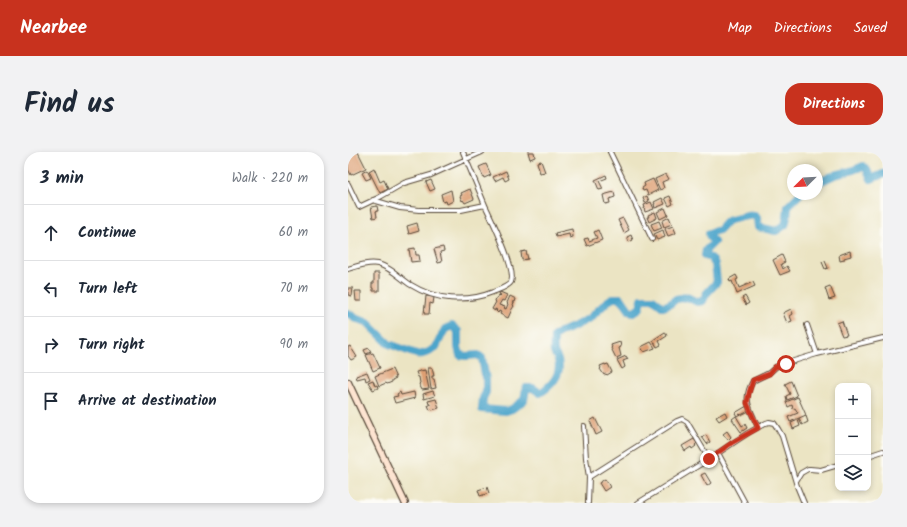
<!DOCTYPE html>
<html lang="en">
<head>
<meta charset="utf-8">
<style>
	body { margin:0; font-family:Kalam,sans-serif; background:#f2f2f3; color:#1f2937 }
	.controls { position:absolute; right:12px; bottom:12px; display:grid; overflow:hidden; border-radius:8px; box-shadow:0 2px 6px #0003 }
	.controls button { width:36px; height:36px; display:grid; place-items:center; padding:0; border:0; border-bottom:1px solid #e0e1e3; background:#fff; color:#1f2937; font:20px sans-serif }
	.compass { position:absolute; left:439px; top:12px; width:36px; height:36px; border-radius:50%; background:#fff; box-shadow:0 2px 6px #0003; rotate:246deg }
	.stop { position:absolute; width:12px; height:12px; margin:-9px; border:3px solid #c8321e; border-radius:50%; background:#fff }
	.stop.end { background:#c8321e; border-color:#fff; box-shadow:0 1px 4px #0008 }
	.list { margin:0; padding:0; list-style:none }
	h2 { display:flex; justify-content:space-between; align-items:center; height:52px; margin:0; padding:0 16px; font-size:17px }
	h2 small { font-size:13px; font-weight:400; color:#747a83 }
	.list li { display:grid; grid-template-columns:26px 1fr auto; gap:12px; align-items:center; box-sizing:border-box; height:56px; padding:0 16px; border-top:1px solid #e0e1e3 }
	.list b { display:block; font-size:15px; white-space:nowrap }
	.list em { font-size:13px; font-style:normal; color:#747a83 }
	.icon { flex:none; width:22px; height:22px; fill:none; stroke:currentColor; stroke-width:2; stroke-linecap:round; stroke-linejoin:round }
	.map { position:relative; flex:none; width:535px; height:351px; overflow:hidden; border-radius:16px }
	header { display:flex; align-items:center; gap:24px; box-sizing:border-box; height:56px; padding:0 20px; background:#c8321e; color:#fff }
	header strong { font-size:19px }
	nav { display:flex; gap:22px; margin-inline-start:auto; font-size:14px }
	.intro { display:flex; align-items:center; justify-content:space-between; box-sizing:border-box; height:96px; padding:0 24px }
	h1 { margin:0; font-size:28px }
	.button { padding:10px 18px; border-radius:16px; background:#c8321e; color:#fff; font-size:14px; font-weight:700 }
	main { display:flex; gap:24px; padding:0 24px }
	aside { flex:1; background:#fff; border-radius:16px; box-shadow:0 2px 6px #0003 }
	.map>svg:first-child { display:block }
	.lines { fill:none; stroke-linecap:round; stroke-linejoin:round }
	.river { stroke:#4ea5cb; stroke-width:8 }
	.building { fill:#dd9e72 }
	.minor-casing { stroke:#554637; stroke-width:6 }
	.secondary-casing { stroke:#554637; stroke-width:8 }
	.minor { stroke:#fff; stroke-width:4 }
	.secondary { stroke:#fde4d1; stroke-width:5.5 }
	.route { stroke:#c8321e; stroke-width:5 }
</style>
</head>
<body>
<header>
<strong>Nearbee</strong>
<nav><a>Map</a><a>Directions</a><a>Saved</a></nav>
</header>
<div class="intro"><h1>Find us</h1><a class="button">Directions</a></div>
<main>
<aside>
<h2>3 min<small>Walk · 220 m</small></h2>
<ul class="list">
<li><svg class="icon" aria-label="ahead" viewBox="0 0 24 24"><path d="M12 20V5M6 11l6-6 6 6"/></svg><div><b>Continue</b></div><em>60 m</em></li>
<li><svg class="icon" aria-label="left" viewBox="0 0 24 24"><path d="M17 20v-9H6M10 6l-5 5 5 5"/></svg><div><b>Turn left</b></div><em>70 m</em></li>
<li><svg class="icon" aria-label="right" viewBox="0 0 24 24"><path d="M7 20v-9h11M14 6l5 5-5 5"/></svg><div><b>Turn right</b></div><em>90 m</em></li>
<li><svg class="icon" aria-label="arrive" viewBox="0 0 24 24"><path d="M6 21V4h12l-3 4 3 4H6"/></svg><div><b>Arrive at destination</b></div></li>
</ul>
</aside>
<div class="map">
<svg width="535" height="351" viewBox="0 0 535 351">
	<rect width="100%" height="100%" fill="#fdfcf7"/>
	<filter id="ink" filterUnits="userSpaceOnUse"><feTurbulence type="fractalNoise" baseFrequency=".025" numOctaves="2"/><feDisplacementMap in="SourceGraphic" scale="8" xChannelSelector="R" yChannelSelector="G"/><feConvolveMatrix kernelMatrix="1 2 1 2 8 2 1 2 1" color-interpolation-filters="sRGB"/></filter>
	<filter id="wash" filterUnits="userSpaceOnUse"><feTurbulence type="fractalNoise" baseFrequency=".012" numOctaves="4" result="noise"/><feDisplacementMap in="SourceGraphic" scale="16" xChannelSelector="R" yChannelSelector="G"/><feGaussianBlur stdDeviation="0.9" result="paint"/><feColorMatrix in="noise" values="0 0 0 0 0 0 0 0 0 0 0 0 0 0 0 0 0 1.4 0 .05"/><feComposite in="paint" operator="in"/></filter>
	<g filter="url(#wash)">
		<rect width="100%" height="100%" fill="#ebe4c3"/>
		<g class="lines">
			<path class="river" d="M469 31C475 29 481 25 487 23 498 20 505 19 515 14L519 18 523 27 535 22
				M0 161 9 167 19 170 41 192 71 203 81 200 88 195 97 177 104 174 110 179V195L112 203 118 204 130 203 134 206 138 228V240L135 246 134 257 158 259 164 257 176 248 178 236H185L192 241C203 234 214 223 210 208 209 205 207 202 206 200 205 195 206 189 206 184L212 180 223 176 242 166 260 149 265 146H273L282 159 286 160 292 156 294 147H305L315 155 322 152 328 147 339 145 349 150 355 149 358 142 369 130 367 112 363 106 357 104 358 98 366 90 362 86 361 81 371 78 379 69 394 65 405 63 409 66 410 75 428 79 437 73 439 65 440 54 452 42"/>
		</g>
		<g id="blocks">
			<path class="building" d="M6 0H10L18 16 3 23 0 17V3Z
				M180 0H186L187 5 182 7Z
				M193 9 197 20 192 21 189 10Z
				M138 12 143 23 136 26 131 15Z
				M26 16 32 30 36 28 40 37 32 41 21 19Z
				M19 18 23 26 18 28 14 21Z
				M158 19 161 27 157 29 155 25 147 29 145 25Z
				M318 22 321 27 314 30 316 36 312 38 307 27Z
				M258 23 259 26 251 29 255 37 251 38 247 28Z
				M305 27 310 38 300 43 298 38 295 39 294 36 297 34 296 31Z
				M83 28 87 37 82 39 78 30Z
				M122 37 126 47 117 51 115 48 114 49 112 44 114 43 113 41Z
				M103 38 105 49 99 52 98 49 95 50 93 42Z
				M266 40 267 45 261 47 262 51 257 52 255 43Z
				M299 44 301 49 297 51 295 46Z
				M322 44 325 52 321 54 317 46Z
				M314 46 317 52 307 56 306 52H307L306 50Z
				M303 50 306 57 297 60 296 56H297L296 53Z
				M29 54 30 59H28L29 65 25 66 23 55Z
				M317 56 320 63 312 67 309 60Z
				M307 60 309 66 301 70 299 65H301L300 63Z
				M321 65 324 72 316 75 314 69Z
				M275 66 281 78 276 81 270 68Z
				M311 69 314 76 306 79 303 72Z
				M69 71 71 79 61 82 59 74Z
				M325 74 328 81 320 84 317 77Z
				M224 77 225 85 222 86 221 82 208 85 207 81Z
				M250 78 254 88 239 94 236 87 240 86 241 89 249 86 246 80Z
				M315 78 317 85 309 88 306 82Z
				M283 83 285 88 281 90 279 85Z
				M95 95 96 99 92 100 94 110 90 111 86 97Z
				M67 96 68 103H71L72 109 63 110 61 97Z
				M178 99 180 107 174 108 173 100Z
				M502 99 503 104 496 106V108L492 109 491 103Z
				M434 103 437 110 433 112 435 117 439 114 442 119 432 123 425 108Z
				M477 109 480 116 477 117 474 110Z
				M26 121H31V139H25V136H24V131H26Z
				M388 123 390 127 388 128 391 136 405 130 407 134 389 142 384 129 382 130 381 127Z
				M482 134 487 146 481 148 477 136Z
				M0 136H5L4 144 0 143Z
				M7 139H13V149H8Z
				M152 140 159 143 156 149 154 148 151 153 157 155 156 156 158 157 160 152 159 151 162 144 168 147 167 150 165 149V150H166L165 153 166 154 164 157 160 166 152 162 153 160 151 159 150 161 148 159 149 158 147 157V159L144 157 148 150 147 149 148 146H149L151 143 152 144 153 143 151 142Z
				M78 144 86 145 85 152 82 151 81 162H76Z
				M397 144 401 151 398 153 394 146Z
				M443 157 445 162 442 164 444 169 439 171 435 161Z
				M494 169 499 183 494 184 489 171Z
				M317 180 319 184 311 189 313 193 309 195 305 188Z
				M272 190 273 195 271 196 273 204 268 206 263 196 264 195 263 193Z
				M303 190 307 196 296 200 293 195Z
				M2 194 9 205 3 208 0 204V195Z
				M21 196 23 200 18 202 16 198Z
				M25 201 32 216 25 219 18 203Z
				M278 204 280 207 275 209 277 215 274 217 269 208Z
				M257 212V213L260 212 264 220 259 223 258 222 256 223 252 217 253 216 252 214Z
				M80 216H84L86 224H84V227H86L88 236 83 237Z
				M44 217 48 226 44 228V230L39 232 38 231 31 234 27 224Z
				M77 218 81 237 74 238 71 232 72 231 71 225H70L68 220Z
				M19 220 22 227 18 229 17 225 9 227 8 224Z
				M25 228 27 234 29 233 30 236 25 238 20 230Z
				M443 229 449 244 439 248 438 244 442 242 437 232Z
				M85 239 87 244 76 247 75 242Z
				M52 240 53 243 66 240 67 246 47 251 45 245 50 244 49 242Z
				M450 245 458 263 442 270 440 265 450 261 447 256 445 257 444 253 440 255 438 250Z
				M88 247 91 256 84 258V257L82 258 80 253H82V252H81L80 249Z
				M399 254 401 259 393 263 392 262 389 264 387 261Z
				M377 260 379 264 371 269 368 265Z
				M388 264 394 274 397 272 399 276 393 280 384 267Z
				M458 264 460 270 454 273 451 267Z
				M247 266 254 280 248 283 242 269Z
				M450 268 452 274 445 277 443 271Z
				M379 279 383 285 380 288 375 282Z
				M358 283 362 290 359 292 354 285Z
				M346 287 349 291 347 293 348 294 344 297 343 295 337 299 334 294Z
				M357 321 363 331 359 334 353 323Z
				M257 327 262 335 256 339 251 331Z
				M139 335 141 341 132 344 130 338Z"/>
		</g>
	</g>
	<g filter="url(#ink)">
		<use href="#blocks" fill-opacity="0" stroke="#554637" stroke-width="1"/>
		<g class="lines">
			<g class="minor-casing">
				<path id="minor" d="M115 0 137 53
					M262 0 304 87
					M0 32 11 55 32 45 56 31 83 23 134 0
					M0 117C10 114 20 110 30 112 44 116 52 126 63 133 87 148 118 151 145 140 150 138 160 135 163 130 169 118 143 66 137 53L113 58H71L52 56 25 48
					M459 173 469 202
					M236 274 238 306 241 325 240 351
					M410 275C402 257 394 248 405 229L421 221 429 214 469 202 535 186
					M370 301 397 351
					M520 304 535 299
					M241 325 329 269 334 267 339 270 361 307
					M448 329 453 321 460 317H462L473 318 490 313
					M290 351 361 307 400 281 418 271 421 270 426 271 430 277 434 284 449 334 456 351"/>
			</g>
			<g class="secondary-casing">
				<path id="secondary" d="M0 230 57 351"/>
			</g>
			<use href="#minor" class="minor"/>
			<use href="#secondary" class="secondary"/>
		</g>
	</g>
	<g class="lines" filter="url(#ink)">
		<path class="route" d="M361 307 385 290 410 276 399 251 401 241 405 228 421 222 427 215 438 212"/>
	</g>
</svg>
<div class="controls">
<button>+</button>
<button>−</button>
<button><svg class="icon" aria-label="layers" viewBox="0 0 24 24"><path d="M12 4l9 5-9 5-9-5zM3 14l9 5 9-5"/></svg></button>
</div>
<svg class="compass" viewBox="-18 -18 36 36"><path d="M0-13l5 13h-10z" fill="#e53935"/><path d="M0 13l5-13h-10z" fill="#747a83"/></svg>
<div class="stop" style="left:438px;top:212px"></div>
<div class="stop end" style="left:361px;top:307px"></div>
</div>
</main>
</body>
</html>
